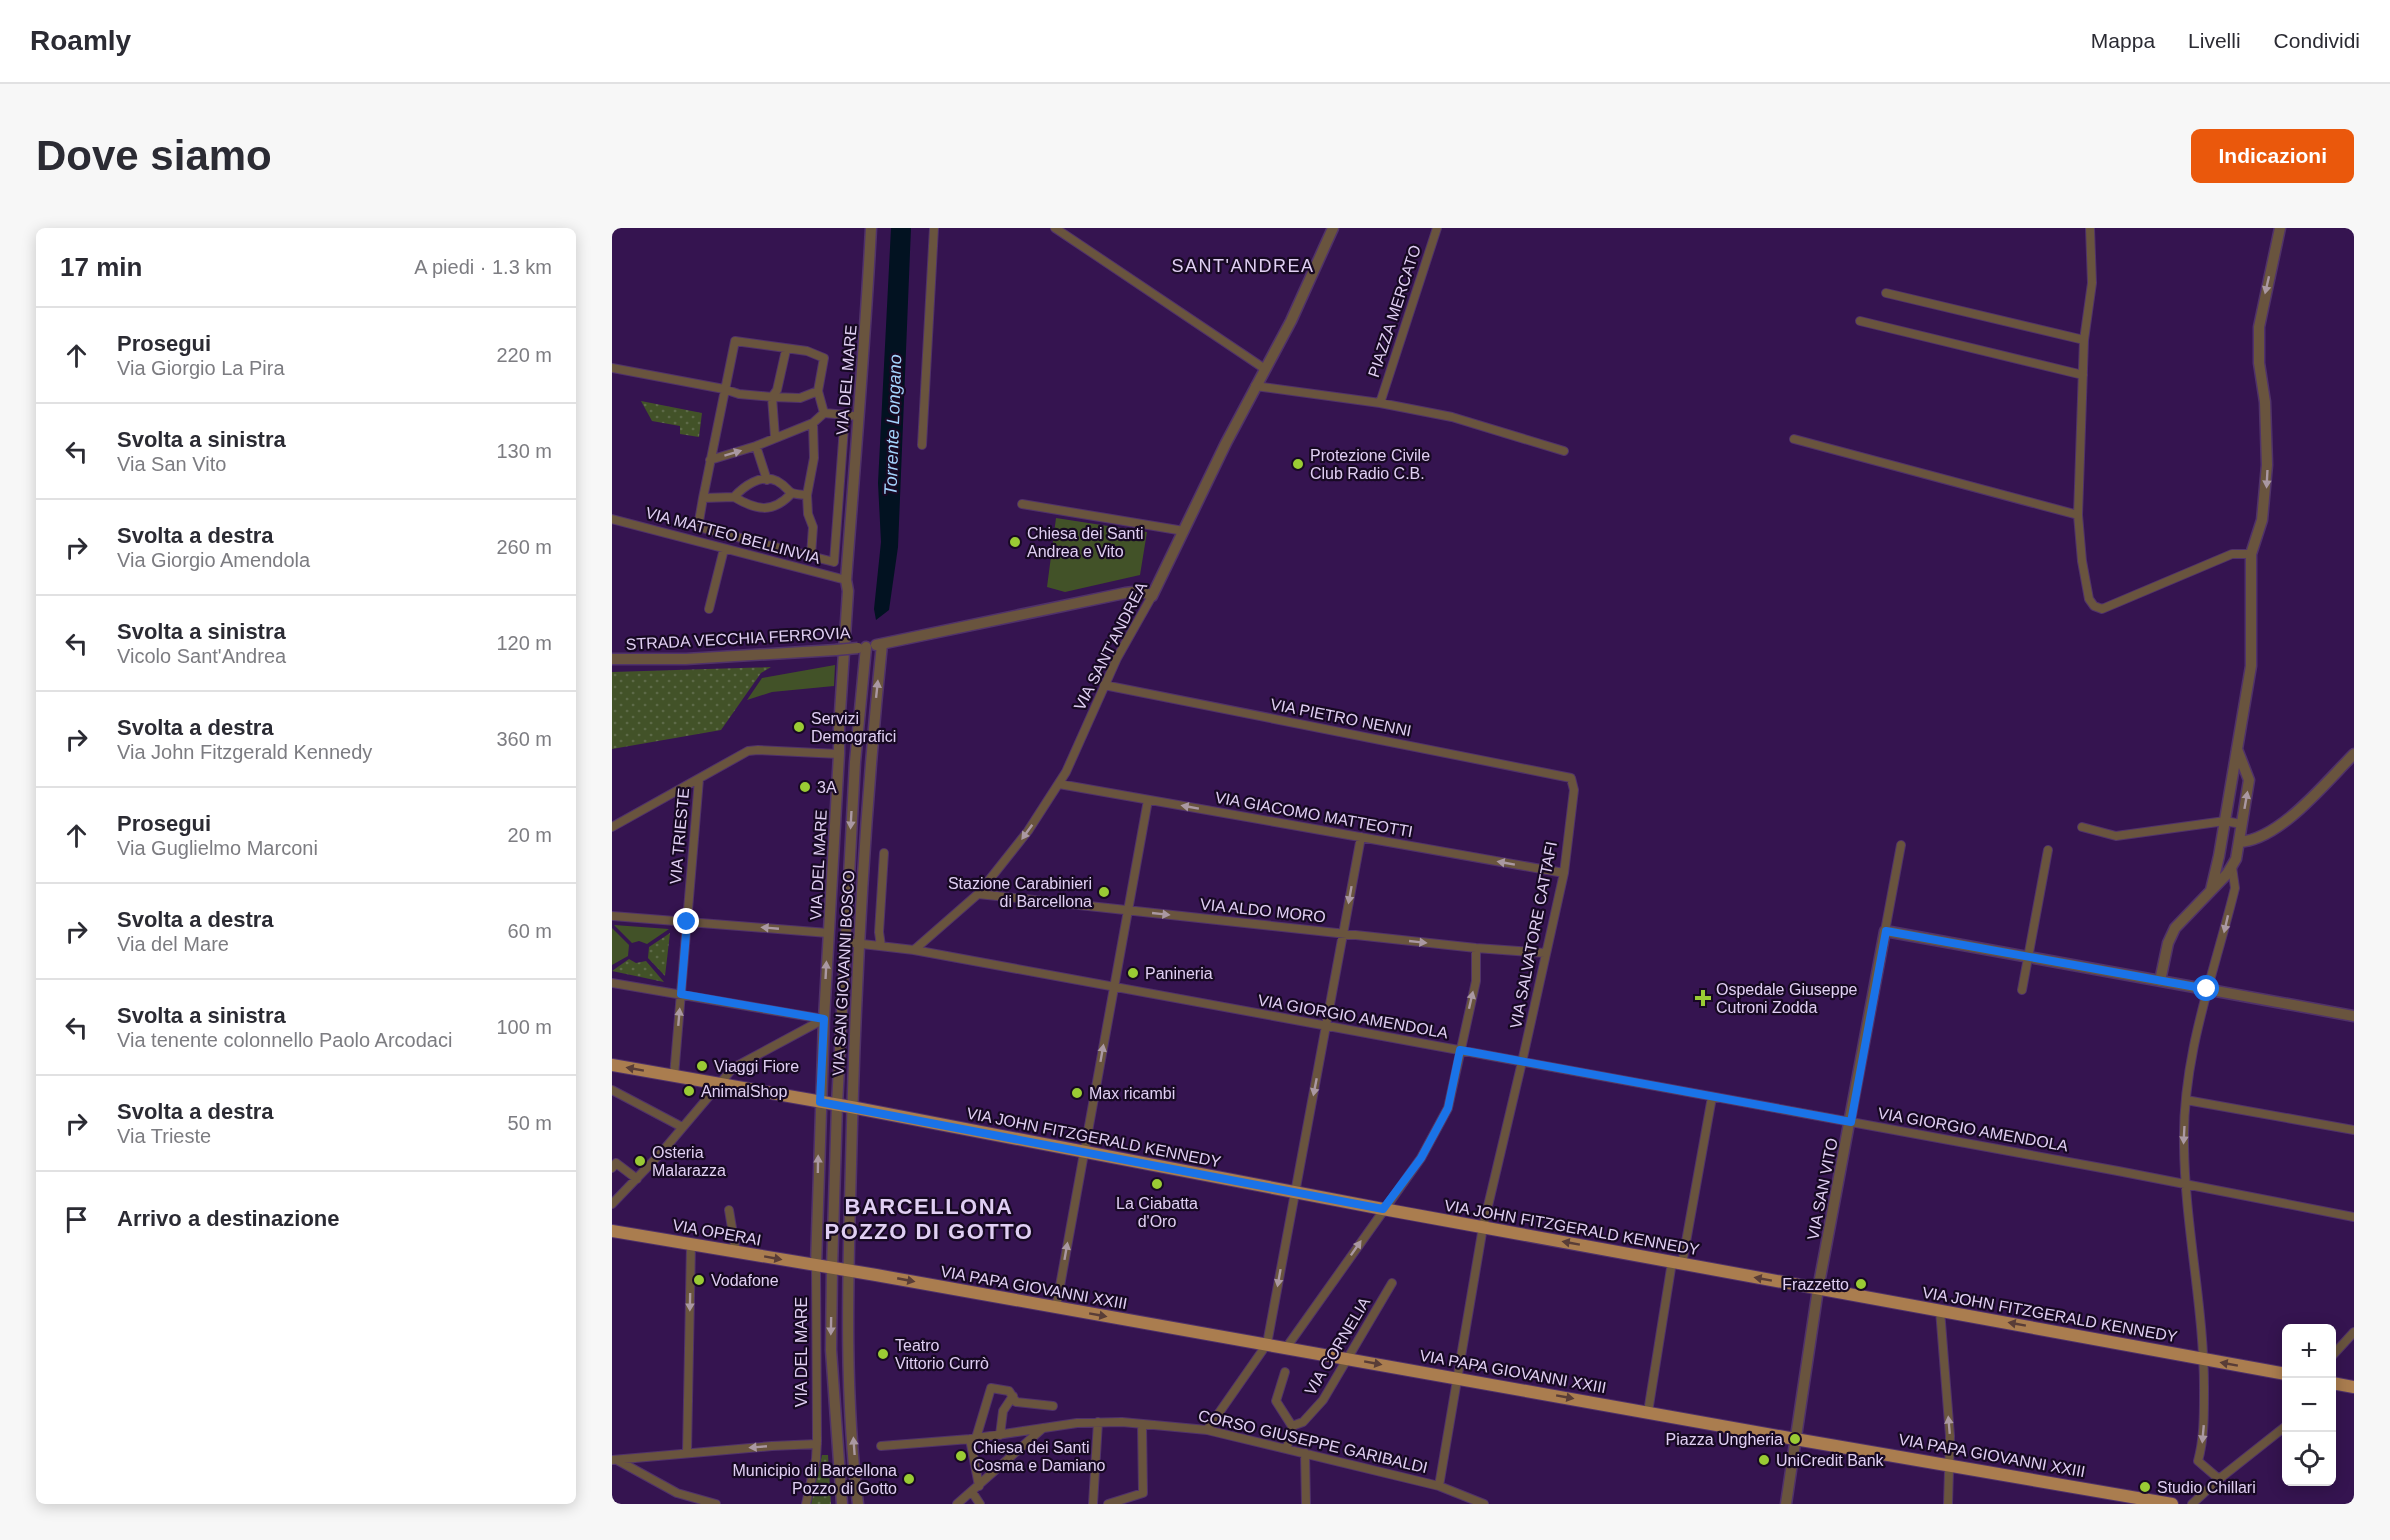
<!DOCTYPE html>
<html lang="it">
<head>
<meta charset="utf-8">
<style>
	body { margin:0; font-family:Arial,sans-serif; background:#f7f7f7; color:#2b2b33 }
	.controls { position:absolute; right:18px; bottom:18px; display:grid; overflow:hidden; border-radius:9px; box-shadow:0 3px 15px #0003 }
	.controls button { width:54px; height:54px; display:grid; place-items:center; padding:0; border:0; border-bottom:2px solid #e1e1e2; background:#fff; color:#2b2b33; font:30px sans-serif }
	.stop { position:absolute; width:18px; height:18px; margin:-14px; border:4px solid #1a73e8; border-radius:50%; background:#fff }
	.stop.end { background:#1a73e8; border-color:#fff; box-shadow:0 2px 6px #0008 }
	.list { margin:0; padding:0; list-style:none }
	h2 { display:flex; justify-content:space-between; align-items:center; height:78px; margin:0; padding:0 24px; font-size:26px }
	h2 small { font-size:20px; font-weight:400; color:#7c7c81 }
	.list li { display:grid; grid-template-columns:39px 1fr auto; gap:18px; align-items:center; box-sizing:border-box; height:96px; padding:0 24px; border-top:2px solid #e1e1e2 }
	.list b { display:block; font-size:22px; white-space:nowrap }
	.list p { margin:0; font-size:20px; white-space:nowrap; color:#7c7c81 }
	.list em { font-size:20px; font-style:normal; color:#7c7c81 }
	.icon { flex:none; width:33px; height:33px; fill:none; stroke:currentColor; stroke-width:2; stroke-linecap:round; stroke-linejoin:round }
	.map { position:relative; flex:none; width:1742px; height:1276px; overflow:hidden; border-radius:9px }
	header { display:flex; align-items:center; gap:36px; box-sizing:border-box; height:84px; padding:0 30px; background:#fff; border-bottom:2px solid #e1e1e2 }
	header strong { font-size:28px }
	nav { display:flex; gap:33px; margin-inline-start:auto; font-size:21px }
	.intro { display:flex; align-items:center; justify-content:space-between; box-sizing:border-box; height:144px; padding:0 36px }
	h1 { margin:0; font-size:42px }
	.button { padding:15px 27px; border-radius:9px; background:#ea580c; color:#fff; font-size:21px; font-weight:700 }
	main { display:flex; gap:36px; padding:0 36px }
	aside { flex:1; background:#fff; border-radius:9px; box-shadow:0 3px 15px #0003 }
	.map>svg:first-child { display:block }
	.grass { fill:#425228 }
	.park { fill:url(#park-dots) }
	.water { fill:#021221 }
	.lines { fill:none; stroke-linecap:round; stroke-linejoin:round }
	.minor-casing { stroke:#50326a; stroke-width:10 }
	.tertiary-casing { stroke:#50326a; stroke-width:13 }
	.primary-casing { stroke:#50326a; stroke-width:14 }
	.minor { stroke:#69543e; stroke-width:8 }
	.tertiary { stroke:#69543e; stroke-width:10 }
	.primary { stroke:#aa7d4f; stroke-width:12 }
	.tertiary-bridge-casing { stroke:#50326a; stroke-width:13; stroke-linecap:butt }
	.tertiary-bridge { stroke:#69543e; stroke-width:10 }
	.oneway { fill:#aa98a2 }
	.oneway2 { fill:#593d37 }
	.route { stroke:#1a73e8; stroke-width:8 }
	.poi-dot { fill:#9acb34; stroke:#170923; stroke-width:2 }
	.labels { text-anchor:middle; stroke-width:4.5; stroke-linejoin:round; paint-order:stroke }
	.street-label { font-size:16px; fill:#e0cff3; stroke:#170923 }
	.poi-label { font-size:16px; fill:#e0cff3; stroke:#170923; text-anchor:start }
	.neighbourhood-label { font-size:18px; letter-spacing:1.5px; fill:#e0cff3; stroke:#170923 }
	.water-label { font-size:18px; font-style:italic; fill:#a3d2fc; stroke:#170923 }
	.district-label { font-size:22px; font-weight:bold; letter-spacing:1.5px; fill:#e0cff3; stroke:#170923 }
</style>
</head>
<body>
<header>
<strong>Roamly</strong>
<nav><a>Mappa</a><a>Livelli</a><a>Condividi</a></nav>
</header>
<div class="intro"><h1>Dove siamo</h1><a class="button">Indicazioni</a></div>
<main>
<aside>
<h2>17 min<small>A piedi · 1.3 km</small></h2>
<ul class="list">
<li><svg class="icon" aria-label="ahead" viewBox="0 0 24 24"><path d="M12 20V5M6 11l6-6 6 6"/></svg><div><b>Prosegui</b><p>Via Giorgio La Pira</p></div><em>220 m</em></li>
<li><svg class="icon" aria-label="left" viewBox="0 0 24 24"><path d="M17 20v-9H6M10 6l-5 5 5 5"/></svg><div><b>Svolta a sinistra</b><p>Via San Vito</p></div><em>130 m</em></li>
<li><svg class="icon" aria-label="right" viewBox="0 0 24 24"><path d="M7 20v-9h11M14 6l5 5-5 5"/></svg><div><b>Svolta a destra</b><p>Via Giorgio Amendola</p></div><em>260 m</em></li>
<li><svg class="icon" aria-label="left" viewBox="0 0 24 24"><path d="M17 20v-9H6M10 6l-5 5 5 5"/></svg><div><b>Svolta a sinistra</b><p>Vicolo Sant'Andrea</p></div><em>120 m</em></li>
<li><svg class="icon" aria-label="right" viewBox="0 0 24 24"><path d="M7 20v-9h11M14 6l5 5-5 5"/></svg><div><b>Svolta a destra</b><p>Via John Fitzgerald Kennedy</p></div><em>360 m</em></li>
<li><svg class="icon" aria-label="ahead" viewBox="0 0 24 24"><path d="M12 20V5M6 11l6-6 6 6"/></svg><div><b>Prosegui</b><p>Via Guglielmo Marconi</p></div><em>20 m</em></li>
<li><svg class="icon" aria-label="right" viewBox="0 0 24 24"><path d="M7 20v-9h11M14 6l5 5-5 5"/></svg><div><b>Svolta a destra</b><p>Via del Mare</p></div><em>60 m</em></li>
<li><svg class="icon" aria-label="left" viewBox="0 0 24 24"><path d="M17 20v-9H6M10 6l-5 5 5 5"/></svg><div><b>Svolta a sinistra</b><p>Via tenente colonnello Paolo Arcodaci</p></div><em>100 m</em></li>
<li><svg class="icon" aria-label="right" viewBox="0 0 24 24"><path d="M7 20v-9h11M14 6l5 5-5 5"/></svg><div><b>Svolta a destra</b><p>Via Trieste</p></div><em>50 m</em></li>
<li><svg class="icon" aria-label="arrive" viewBox="0 0 24 24"><path d="M6 21V4h12l-3 4 3 4H6"/></svg><div><b>Arrivo a destinazione</b></div></li>
</ul>
</aside>
<div class="map">
<svg width="1742" height="1276" viewBox="0 0 1742 1276">
	<defs>
		<pattern id="park-dots" width="8" height="8" patternUnits="userSpaceOnUse" patternTransform="scale(1.5)"><rect width="8" height="8" fill="#425228"/><path d="M2 2h.1M6 6h.1" fill="none" stroke="#5d6a48" stroke-width="1.8" stroke-linecap="round"/></pattern>
	</defs>
	<rect width="100%" height="100%" fill="#351450"/>
	<path class="grass" d="M444 290 535 304 528 347 453 364 435 359Z
		M223 437 222 458 160 464 135 472 150 450Z
		M2 697 57 701 35 716 27 713 20 715Z
		M0 700 17 717 16 728 0 737Z"/>
	<path class="park" d="M29 173 90 185 87 209 68 206V198L40 193Z
		M159 439 149 445 109 502 0 521V444Z
		M58 705 53 748 36 730 37 719Z
		M17 731 24 735 34 733 52 754 0 743Z
		M210 1227H216L219 1276H199Z"/>
	<path class="water" d="M279 0H299L286 319 277 382 264 392 262 381 269 314 266 255Z"/>
	<g class="lines">
		<g class="minor-casing">
			<path id="minor" d="M443 0 653 141
				M1478 0 1480 55 1472 112 1466 287 1470 333 1477 371 1482 378 1490 381 1620 326H1639
				M1274 65 1472 112
				M1248 93 1471 147
				M0 140 112 161 127 166 160 169 188 170 206 163
				M643 158 768 175 840 189 952 223
				M768 175 825 0
				M201 195 202 230 195 267C171 266 181 262 165 253 149 245 131 259 122 269L91 270 123 113 195 123 212 130 206 163 212 185
				M163 209 160 169 165 162 174 122
				M1182 211 1466 287
				M310 217 322 0
				M144 218 155 252
				M98 232 144 218 201 195 212 185 246 188
				M195 267 196 286 201 299 199 327
				M122 269C144 282 160 286 179 266
				M91 270 86 299 222 334 233 186
				M410 276 572 303
				M0 291 234 352
				M97 381 112 321
				M492 457 959 550 962 562 952 645 910 834 871 999 827 1258
				M447 556 952 645
				M0 599 136 523 146 522 227 526
				M1470 599 1504 608 1613 593 1629 596
				M366 666 864 720 933 725
				M0 688 216 705
				M1273 703 1289 617
				M233 714 302 722 1506 943 1742 989
				M269 718 267 704 272 625
				M302 722 366 666 416 603 454 544 505 430 540 368
				M0 755 211 791
				M1410 762 1436 622
				M62 848 87 551
				M0 862 70 899
				M1574 872 1742 902
				M0 940 4 935 25 951
				M0 976 49 925 121 840 212 791
				M117 982 124 1024
				M1070 1036 1100 869
				M444 1080 536 572
				M1328 1082 1338 1208 1336 1276
				M674 1120 809 930 836 880 864 753V720
				M1720 1128 1742 1104
				M673 1144 664 1173 680 1198
				M1036 1184 1060 1034
				M595 1202 655 1116 749 609
				M388 1207 391 1183 401 1168
				M364 1210 379 1160 397 1163 404 1174 441 1178
				M358 1211 367 1258
				M269 1218 358 1211 465 1195 510 1194 595 1202 827 1258 872 1276
				M675 1220 680 1198 691 1194 711 1172 780 1055
				M75 1225 79 1016
				M693 1225 694 1276
				M0 1232 160 1218 205 1216
				M5 1232 65 1265 104 1276
				M1607 1251 1586 1233C1592 1211 1592 1189 1592 1166 1593 1083 1573 1001 1572 917 1570 827 1602 746 1623 660L1620 639
				M360 1264 368 1276
				M194 1276 204 1231 205 1213 204 1037
				M345 1276 431 1200
				M481 1276 486 1194
				M496 1276 531 1265 530 1196
				M1580 1276 1607 1251 1674 1198"/>
		</g>
		<g class="tertiary-casing">
			<path id="tertiary" d="M264 417 513 365 530 363 540 368 614 215 679 93 721 0
				M0 431H74L224 422
				M1627 614C1668 612 1714 554 1742 526
				M1599 662 1607 628 1639 438V326L1650 292 1655 237 1653 174 1647 135V99L1668 0
				M1548 753 1556 715 1563 700 1615 646 1624 631 1637 552 1625 521
				M204 1037 212 791 227 526V500L236 363 234 352C243 234 253 117 259 0
				M230 1276 219 1122 220 1040 225 877 243 534 254 419
				M246 1276C232 1165 236 1048 239 936 243 763 252 589 270 416
				M1174 1276 1206 1061 1273 703 1742 788"/>
		</g>
		<g class="primary-casing">
			<path id="primary" d="M0 837 239 879 771 981 1674 1146
				M0 1003 264 1047 1183 1211 1560 1276
				M1720 1155 1742 1159"/>
		</g>
		<use href="#minor" class="minor"/>
		<use href="#tertiary" class="tertiary"/>
		<use href="#primary" class="primary"/>
		<g class="tertiary-bridge-casing">
			<path id="tertiary-bridge" d="M224 422 246 420"/>
		</g>
		<use href="#tertiary-bridge" class="tertiary-bridge"/>
	</g>
	<defs><path id="oneway-solid" d="M-6-.8H1V-3.2L6.5 0L1 3.2V.8H-6Z" transform="scale(1.5)"/></defs>
	<g class="oneway">
		<use href="#oneway-solid" transform="translate(1655 57) rotate(103)"/>
		<use href="#oneway-solid" transform="translate(121 225) rotate(-17)"/>
		<use href="#oneway-solid" transform="translate(1655 251) rotate(93)"/>
		<use href="#oneway-solid" transform="translate(265 461) rotate(-84)"/>
		<use href="#oneway-solid" transform="translate(1634 572) rotate(-80)"/>
		<use href="#oneway-solid" transform="translate(578 579) rotate(-170)"/>
		<use href="#oneway-solid" transform="translate(239 592) rotate(93)"/>
		<use href="#oneway-solid" transform="translate(415 604) rotate(126)"/>
		<use href="#oneway-solid" transform="translate(894 635) rotate(-170)"/>
		<use href="#oneway-solid" transform="translate(738 667) rotate(100)"/>
		<use href="#oneway-solid" transform="translate(549 686) rotate(6)"/>
		<use href="#oneway-solid" transform="translate(1614 696) rotate(103)"/>
		<use href="#oneway-solid" transform="translate(158 700) rotate(-175)"/>
		<use href="#oneway-solid" transform="translate(806 714) rotate(6)"/>
		<use href="#oneway-solid" transform="translate(214 742) rotate(-87)"/>
		<use href="#oneway-solid" transform="translate(859 772) rotate(-77)"/>
		<use href="#oneway-solid" transform="translate(67 789) rotate(-85)"/>
		<use href="#oneway-solid" transform="translate(490 825) rotate(-80)"/>
		<use href="#oneway-solid" transform="translate(703 859) rotate(101)"/>
		<use href="#oneway-solid" transform="translate(1572 907) rotate(93)"/>
		<use href="#oneway-solid" transform="translate(206 936) rotate(-89)"/>
		<use href="#oneway-solid" transform="translate(744 1020) rotate(-55)"/>
		<use href="#oneway-solid" transform="translate(454 1023) rotate(-80)"/>
		<use href="#oneway-solid" transform="translate(667 1050) rotate(100)"/>
		<use href="#oneway-solid" transform="translate(78 1074) rotate(91)"/>
		<use href="#oneway-solid" transform="translate(219 1098) rotate(91)"/>
		<use href="#oneway-solid" transform="translate(1337 1197) rotate(-95)"/>
		<use href="#oneway-solid" transform="translate(1591 1206) rotate(95)"/>
		<use href="#oneway-solid" transform="translate(242 1218) rotate(-94)"/>
		<use href="#oneway-solid" transform="translate(146 1219) rotate(175)"/>
	</g>
	<g class="oneway2">
		<use href="#oneway-solid" transform="translate(23 841) rotate(-170)"/>
		<use href="#oneway-solid" transform="translate(959 1015) rotate(-170)"/>
		<use href="#oneway-solid" transform="translate(161 1030) rotate(10)"/>
		<use href="#oneway-solid" transform="translate(1151 1051) rotate(-170)"/>
		<use href="#oneway-solid" transform="translate(294 1052) rotate(11)"/>
		<use href="#oneway-solid" transform="translate(486 1087) rotate(10)"/>
		<use href="#oneway-solid" transform="translate(1405 1096) rotate(-170)"/>
		<use href="#oneway-solid" transform="translate(761 1135) rotate(10)"/>
		<use href="#oneway-solid" transform="translate(1617 1136) rotate(-170)"/>
		<use href="#oneway-solid" transform="translate(953 1169) rotate(10)"/>
	</g>
	<g class="lines">
		<path class="route" d="M75 694 69 766 212 791 208 874 771 981 809 930 836 880 848 822 1239 894 1274 703 1595 761"/>
	</g>
	<g class="poi-dot">
		<circle cx="686" cy="236" r="6"/>
		<circle cx="403" cy="314" r="6"/>
		<circle cx="187" cy="499" r="6"/>
		<circle cx="193" cy="559" r="6"/>
		<circle cx="492" cy="664" r="6"/>
		<circle cx="521" cy="745" r="6"/>
		<path d="M1088 761h6v6h6v6h-6v6h-6v-6h-6v-6h6z"/>
		<circle cx="90" cy="838" r="6"/>
		<circle cx="77" cy="863" r="6"/>
		<circle cx="465" cy="865" r="6"/>
		<circle cx="28" cy="933" r="6"/>
		<circle cx="545" cy="956" r="6"/>
		<circle cx="87" cy="1052" r="6"/>
		<circle cx="1249" cy="1056" r="6"/>
		<circle cx="271" cy="1126" r="6"/>
		<circle cx="1183" cy="1211" r="6"/>
		<circle cx="349" cy="1228" r="6"/>
		<circle cx="1152" cy="1232" r="6"/>
		<circle cx="297" cy="1251" r="6"/>
		<circle cx="1533" cy="1259" r="6"/>
	</g>
	<g class="labels">
		<g class="street-label">
			<text transform="translate(782 83) rotate(-72)" y="6">PIAZZA MERCATO</text>
			<text transform="translate(234 152) rotate(-85)" y="6">VIA DEL MARE</text>
			<text transform="translate(121 307) rotate(15)" y="6">VIA MATTEO BELLINVIA</text>
			<text transform="translate(126 410) rotate(-3)" y="6">STRADA VECCHIA FERROVIA</text>
			<text transform="translate(498 418) rotate(-63)" y="6">VIA SANT'ANDREA</text>
			<text transform="translate(729 489) rotate(11)" y="6">VIA PIETRO NENNI</text>
			<text transform="translate(702 586) rotate(10)" y="6">VIA GIACOMO MATTEOTTI</text>
			<text transform="translate(67 608) rotate(-85)" y="6">VIA TRIESTE</text>
			<text transform="translate(206 637) rotate(-87)" y="6">VIA DEL MARE</text>
			<text transform="translate(651 682) rotate(6)" y="6">VIA ALDO MORO</text>
			<text transform="translate(921 707) rotate(-79)" y="6">VIA SALVATORE CATTAFI</text>
			<text transform="translate(231 745) rotate(-87)" y="6">VIA SAN GIOVANNI BOSCO</text>
			<text transform="translate(741 788) rotate(10)" y="6">VIA GIORGIO AMENDOLA</text>
			<text transform="translate(1361 901) rotate(10)" y="6">VIA GIORGIO AMENDOLA</text>
			<text transform="translate(482 909) rotate(11)" y="6">VIA JOHN FITZGERALD KENNEDY</text>
			<text transform="translate(1210 961) rotate(-79)" y="6">VIA SAN VITO</text>
			<text transform="translate(960 999) rotate(10)" y="6">VIA JOHN FITZGERALD KENNEDY</text>
			<text transform="translate(105 1004) rotate(10)" y="6">VIA OPERAI</text>
			<text transform="translate(422 1059) rotate(10)" y="6">VIA PAPA GIOVANNI XXIII</text>
			<text transform="translate(1438 1086) rotate(10)" y="6">VIA JOHN FITZGERALD KENNEDY</text>
			<text transform="translate(725 1118) rotate(-59)" y="6">VIA CORNELIA</text>
			<text transform="translate(189 1124) rotate(-90)" y="6">VIA DEL MARE</text>
			<text transform="translate(901 1143) rotate(10)" y="6">VIA PAPA GIOVANNI XXIII</text>
			<text transform="translate(701 1213) rotate(13)" y="6">CORSO GIUSEPPE GARIBALDI</text>
			<text transform="translate(1380 1227) rotate(10)" y="6">VIA PAPA GIOVANNI XXIII</text>
		</g>
		<g class="poi-label">
			<text x="698" y="233">Protezione Civile<tspan x="698" dy="18">Club Radio C.B.</tspan></text>
			<text x="415" y="311">Chiesa dei Santi<tspan x="415" dy="18">Andrea e Vito</tspan></text>
			<text x="199" y="496">Servizi<tspan x="199" dy="18">Demografici</tspan></text>
			<text x="205" y="565">3A</text>
			<text x="480" y="661" text-anchor="end">Stazione Carabinieri<tspan x="480" dy="18">di Barcellona</tspan></text>
			<text x="533" y="751">Panineria</text>
			<text x="1104" y="767">Ospedale Giuseppe<tspan x="1104" dy="18">Cutroni Zodda</tspan></text>
			<text x="102" y="844">Viaggi Fiore</text>
			<text x="89" y="869">AnimalShop</text>
			<text x="477" y="871">Max ricambi</text>
			<text x="40" y="930">Osteria<tspan x="40" dy="18">Malarazza</tspan></text>
			<text x="545" y="981" text-anchor="middle">La Ciabatta<tspan x="545" dy="18">d'Oro</tspan></text>
			<text x="99" y="1058">Vodafone</text>
			<text x="1237" y="1062" text-anchor="end">Frazzetto</text>
			<text x="283" y="1123">Teatro<tspan x="283" dy="18">Vittorio Currò</tspan></text>
			<text x="1171" y="1217" text-anchor="end">Piazza Ungheria</text>
			<text x="361" y="1225">Chiesa dei Santi<tspan x="361" dy="18">Cosma e Damiano</tspan></text>
			<text x="1164" y="1238">UniCredit Bank</text>
			<text x="285" y="1248" text-anchor="end">Municipio di Barcellona<tspan x="285" dy="18">Pozzo di Gotto</tspan></text>
			<text x="1545" y="1265">Studio Chillari</text>
		</g>
		<g class="neighbourhood-label">
			<text x="631" y="44">SANT'ANDREA</text>
		</g>
		<g class="water-label">
			<text transform="translate(281 197) rotate(-88)" y="6">Torrente Longano</text>
		</g>
		<g class="district-label">
			<text x="317" y="986">BARCELLONA<tspan x="317" dy="25">POZZO DI GOTTO</tspan></text>
		</g>
	</g>
</svg>
<div class="controls">
<button>+</button>
<button>−</button>
<button><svg class="icon" aria-label="locate" viewBox="0 0 24 24"><circle cx="12" cy="12" r="6"/><path d="M12 2v4M12 18v4M2 12h4M18 12h4"/></svg></button>
</div>
<div class="stop" style="left:1595px;top:761px"></div>
<div class="stop end" style="left:75px;top:694px"></div>
</div>
</main>
</body>
</html>
